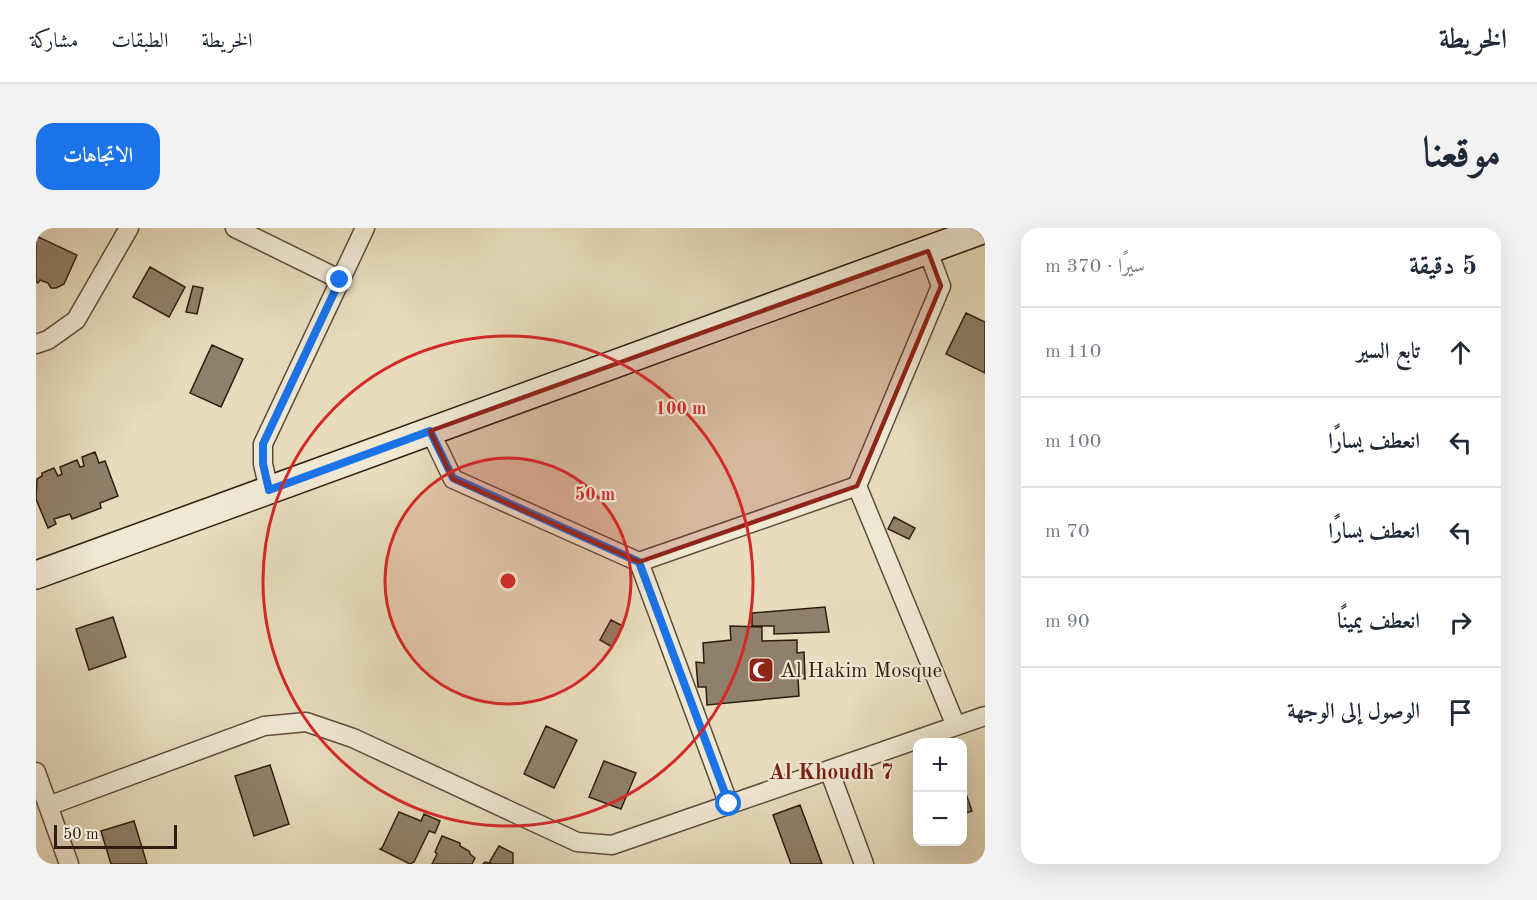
<!DOCTYPE html>
<html lang="ar">
<head>
<meta charset="utf-8">
<style>
	body { margin:0; font-family:"Old Standard TT",Amiri,serif; background:#f2f2f3; color:#1f2937; direction:rtl }
	.controls { position:absolute; right:18px; bottom:18px; display:grid; overflow:hidden; border-radius:12px; box-shadow:0 6px 24px #0002 }
	.controls button { width:54px; height:54px; display:grid; place-items:center; padding:0; border:0; border-bottom:2px solid #e0e1e3; background:#fff; color:#1f2937; font:30px sans-serif }
	.scale { position:absolute; left:18px; bottom:15px; width:123px; box-sizing:border-box; padding-left:6px; border:3px solid #311d10; border-top:0; font-size:16px; line-height:21px; white-space:nowrap; color:#311d10; -webkit-text-stroke:4px #efe8d3; paint-order:stroke }
	.stop { position:absolute; width:18px; height:18px; margin:-14px; border:4px solid #1a73e8; border-radius:50%; background:#fff }
	.stop.end { background:#1a73e8; border-color:#fff; box-shadow:0 2px 6px #0008 }
	.list { margin:0; padding:0; list-style:none }
	h2 { display:flex; justify-content:space-between; align-items:center; height:78px; margin:0; padding:0 24px; font-size:26px }
	h2 small { font-size:20px; font-weight:400; color:#747a83 }
	.list li { display:grid; grid-template-columns:39px 1fr auto; gap:18px; align-items:center; box-sizing:border-box; height:90px; padding:0 24px; border-top:2px solid #e0e1e3 }
	.list b { display:block; font-size:22px; white-space:nowrap }
	.list em { font-size:20px; font-style:normal; color:#747a83 }
	.icon { flex:none; width:33px; height:33px; fill:none; stroke:currentColor; stroke-width:2; stroke-linecap:round; stroke-linejoin:round }
	.map { position:relative; flex:none; width:949px; height:636px; overflow:hidden; direction:ltr; border-radius:18px }
	header { display:flex; align-items:center; gap:36px; box-sizing:border-box; height:84px; padding:0 30px; background:#fff; border-bottom:2px solid #e0e1e3 }
	header strong { font-size:28px }
	nav { display:flex; gap:33px; margin-inline-start:auto; font-size:21px }
	.intro { display:flex; align-items:center; justify-content:space-between; box-sizing:border-box; height:144px; padding:0 36px }
	h1 { margin:0; font-size:42px }
	.button { padding:15px 27px; border-radius:18px; background:#1a73e8; color:#fff; font-size:21px; font-weight:700 }
	main { display:flex; gap:36px; padding:0 36px }
	aside { flex:1; background:#fff; border-radius:18px; box-shadow:0 6px 24px #0002 }
	.map>svg:first-child { display:block }
	.building { fill:#908069; stroke:#311d10; stroke-width:1.5 }
	.lines { fill:none; stroke-linecap:round; stroke-linejoin:round }
	.street-casing { stroke:#5e4d3b; stroke-width:21 }
	.secondary-casing { stroke:#311d10; stroke-width:30 }
	.street { stroke:#efe8d3; stroke-width:18 }
	.secondary { stroke:#efe8d3; stroke-width:27 }
	.route { stroke:#1a73e8; stroke-width:8 }
	.marked { fill:#8f2418; fill-opacity:0.2; stroke:#8f2418; stroke-width:4.5; stroke-linejoin:round }
	.ring { fill:none; stroke:#d62828; stroke-width:3 }
	.labels { text-anchor:middle; stroke-width:4.5; stroke-linejoin:round; paint-order:stroke }
	.poi-label { font-size:21px; fill:#311d10; stroke:#efe8d3; text-anchor:start }
	.neighbourhood-label { font-size:22px; font-weight:bold; fill:#7a1f14; stroke:#efe8d3 }
	.centre { fill:#d62828; stroke:#efe8d3; stroke-width:3 }
	.ring-label { font-size:18px; text-anchor:middle; font-weight:bold; fill:#d62828; stroke:#efe8d3; stroke-width:4.5; stroke-linejoin:round; paint-order:stroke }
</style>
</head>
<body>
<header>
<strong>الخريطة</strong>
<nav><a>الخريطة</a><a>الطبقات</a><a>مشاركة</a></nav>
</header>
<div class="intro"><h1>موقعنا</h1><a class="button">الاتجاهات</a></div>
<main>
<aside>
<h2>5 دقيقة<small>سيرًا · 370 m</small></h2>
<ul class="list">
<li><svg class="icon" aria-label="ahead" viewBox="0 0 24 24"><path d="M12 20V5M6 11l6-6 6 6"/></svg><div><b>تابع السير</b></div><em>110 m</em></li>
<li><svg class="icon" aria-label="left" viewBox="0 0 24 24"><path d="M17 20v-9H6M10 6l-5 5 5 5"/></svg><div><b>انعطف يسارًا</b></div><em>100 m</em></li>
<li><svg class="icon" aria-label="left" viewBox="0 0 24 24"><path d="M17 20v-9H6M10 6l-5 5 5 5"/></svg><div><b>انعطف يسارًا</b></div><em>70 m</em></li>
<li><svg class="icon" aria-label="right" viewBox="0 0 24 24"><path d="M7 20v-9h11M14 6l5 5-5 5"/></svg><div><b>انعطف يمينًا</b></div><em>90 m</em></li>
<li><svg class="icon" aria-label="arrive" viewBox="0 0 24 24"><path d="M6 21V4h12l-3 4 3 4H6"/></svg><div><b>الوصول إلى الوجهة</b></div></li>
</ul>
</aside>
<div class="map">
<svg width="949" height="636" viewBox="0 0 949 636">
	<rect width="100%" height="100%" fill="#e7dcbc"/>
	<filter id="stains"><feTurbulence type="fractalNoise" baseFrequency=".00333" numOctaves="4"/><feColorMatrix values="0 0 0 0 .2 0 0 0 0 .09 0 0 0 0 .02 0 0 0 .5 -.17"/></filter>
	<radialGradient id="worn" r=".72"><stop offset=".6" stop-color="#630" stop-opacity="0"/><stop offset="1" stop-color="#630" stop-opacity=".3"/></radialGradient>
	<path class="building" d="M0 8 41 27 28 56 20 60H15L12 55 4 52 2 55 0 54Z
		M114 39 149 59 133 89 97 69Z
		M157 58 167 60 161 86 150 84Z
		M930 85 949 94V145L910 126Z
		M176 117 207 131 185 179 154 165Z
		M59 224 63 235 69 233 82 268 64 275 65 280 36 291 34 286 18 291 20 296 12 300 0 271 1 251 6 248V245L18 240 22 248 26 246 24 239 41 232 44 239 48 238 46 229Z
		M858 289 879 300 873 311 852 301Z
		M789 379 793 404 738 406V398H716V385Z
		M77 389 90 429 53 442 40 401Z
		M575 392 587 398 576 419 564 412Z
		M694 398 726 399V413L761 412V425L768 424 769 451 762 450 763 468 671 477 670 459H662L660 434 668 435 667 415 695 412Z
		M510 498 541 512 518 560 488 546Z
		M568 533 600 545 585 581 553 569Z
		M234 537 253 596 218 608 199 548Z
		M927 557 936 583 927 586Z
		M764 577 786 636H755L737 587Z
		M363 584 385 593 388 586 404 593 399 605 393 603 378 634 374 636 344 621 346 620Z
		M98 593 111 636H75L65 603Z
		M406 608 424 615V618L433 623 435 627 439 630 436 636H396L401 626 399 624Z
		M463 618 477 625V636H447L449 634 455 635 454 633Z"/>
	<g class="lines">
		<g class="street-casing">
			<path id="street" d="M199 0 305 52
				M0 116 12 112 40 92 93 0
				M394 203 417 251 603 334 821 258 905 58 892 23
				M821 258 920 498
				M233 262 227 236V216L329 0
				M603 334 693 577
				M793 542 828 636
				M0 544 33 636
				M12 578 228 498 270 494 317 510 541 614 576 617 949 488"/>
		</g>
		<g class="secondary-casing">
			<path id="secondary" d="M0 347 949 1"/>
		</g>
		<use href="#street" class="street"/>
		<use href="#secondary" class="secondary"/>
	</g>
	<g class="lines">
		<path class="route" d="M304 52 227 216V236L233 262 394 203 417 250 603 334 693 576"/>
	</g>
	<path class="marked" d="M892 23 905 58 821 258 603 334 417 251 394 203Z"/>
	<circle cx="472" cy="353" r="123" fill="#d62828" fill-opacity=".12"/>
	<g class="ring">
		<circle cx="472" cy="353" r="123"/>
		<circle cx="472" cy="353" r="245"/>
	</g>
	<defs>
		<g id="mosque-square" transform="scale(1.35)"><rect x="-9" y="-9" width="18" height="18" rx="4" fill="#8f2418" stroke="#efe8d3"/><path d="M3.5-4.9A6 6 0 1 0 3.5 4.9A5 5 0 1 1 3.5-4.9Z" fill="#fff"/></g>
	</defs>
	<g fill-rule="evenodd">
		<use href="#mosque-square" x="725" y="442"/>
	</g>
	<g class="labels">
		<g class="poi-label">
			<text x="744" y="449">Al Hakim Mosque</text>
		</g>
		<g class="neighbourhood-label">
			<text x="795" y="551">Al Khoudh 7</text>
		</g>
	</g>
	<circle cx="472" cy="353" r="9" class="centre"/>
	<g class="ring-label">
		<text x="645" y="186">100 m</text>
		<text x="559" y="272">50 m</text>
	</g>
	<rect width="100%" height="100%" filter="url(#stains)"/>
	<rect width="100%" height="100%" fill="url(#worn)"/>
</svg>
<div class="controls">
<button>+</button>
<button>−</button>
</div>
<div class="scale">50 m</div>
<div class="stop" style="left:693px;top:576px"></div>
<div class="stop end" style="left:304px;top:52px"></div>
</div>
</main>
</body>
</html>
